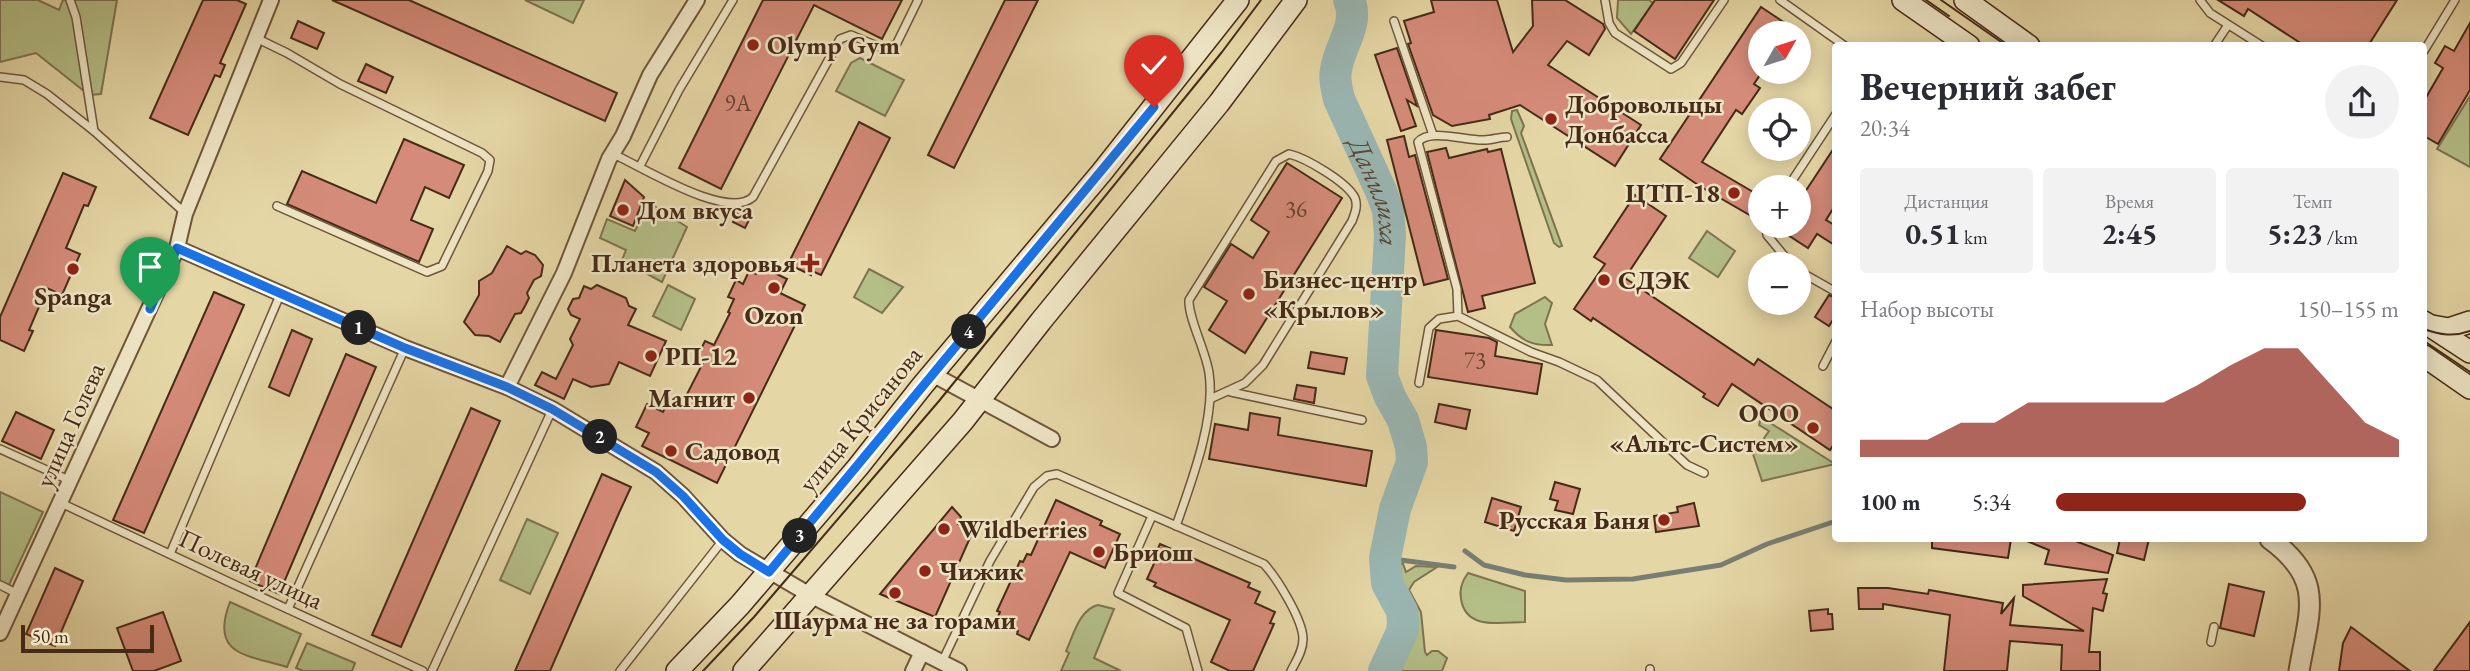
<!DOCTYPE html>
<html lang="ru">
<head>
<meta charset="utf-8">
<style>
  body { margin:0; font-family:"EB Garamond",serif; background:#f2f2f3; color:#2b2b33; height:100vh; display:flex; flex-direction:column; font-size:26px; white-space:nowrap }
  * { box-sizing:border-box; margin:0 }
  p { font-size:23px; color:#7c7c81 }
  .icon { flex:none; width:38px; height:38px; fill:none; stroke:currentColor; stroke-width:2; stroke-linecap:round; stroke-linejoin:round }
  .map { position:relative; flex:1; overflow:hidden }
  .drawer { position:absolute; left:1832px; top:42px; width:595px; height:500px; display:flex; flex-direction:column; background:#fff; border-radius:7px; box-shadow:0 4px 18px #0003 }
  .drawer>* { flex:none }
  .needle { width:46px; rotate:51deg }
  .buttons { position:absolute; left:1748px; top:21px; display:grid; gap:14px }
  .buttons a { display:grid; place-items:center; width:63px; height:63px; border-radius:50%; background:#fff; box-shadow:0 4px 18px #0003; font-size:35px }
  .scale { position:absolute; left:21px; bottom:18px; width:133px; box-sizing:border-box; padding-left:7px; border:4px solid #462b17; border-top:0; font-size:19px; line-height:24px; white-space:nowrap; color:#462b17; -webkit-text-stroke:5px #eee4c4; paint-order:stroke }
  .pin { position:absolute; display:grid; place-items:center; width:60px; height:60px; color:#fff; margin:-72px -30px; border-radius:50% 50% 50% 0; rotate:-45deg; box-shadow:0 0 7px #0007 }
  .pin .icon { rotate:45deg }
  .km { position:absolute; width:35px; height:35px; margin:-18px; border-radius:50%; background:#222; color:#fff; font-size:19px; line-height:35px; text-align:center }
  .round { display:grid; place-items:center; flex:none; width:74px; height:74px; border-radius:37px; background:#f2f2f3 }
  .summary { display:flex; align-items:center; justify-content:space-between; height:119px; padding:0 28px }
  h1 { font-size:38px; font-weight:700; line-height:52px }
  .figures { display:grid; grid-template-columns:repeat(3,1fr); gap:10px; height:119px; padding:7px 28px }
  .figures div { display:grid; align-content:center; border-radius:7px; background:#f2f2f3; text-align:center }
  .figures b { font-size:30px; font-weight:700 }
  .figures small { font-size:19px; font-weight:400 }
  .figures p { font-size:19px }
  .chart { height:196px; padding:14px 28px }
  .chart p { display:flex; justify-content:space-between }
  .chart svg { width:100%; height:126px; margin-top:7px; fill:#8f2418; opacity:.7 }
  ul { padding:0 28px; list-style:none; font-size:23px }
  li { display:grid; grid-template-columns:112px 84px 1fr; align-items:center; height:52px }
  li i { height:18px; border-radius:9px; background:#8f2418 }
  .map>svg:first-child { display:block }
  .green { fill:#b4be87; stroke:#7d744f; stroke-width:2 }
  .lines { fill:none; stroke-linecap:round; stroke-linejoin:round }
  .stream { stroke:#787e74; stroke-width:5 }
  .river { stroke:#9ab6b2; stroke-width:32 }
  .building { fill:#d58b79; stroke:#462b17; stroke-width:2 }
  .service-casing { stroke:#6e563a; stroke-width:10 }
  .minor-casing { stroke:#6e563a; stroke-width:18 }
  .tertiary-casing { stroke:#6e563a; stroke-width:23 }
  .secondary-casing { stroke:#462b17; stroke-width:24 }
  .service { stroke:#eee4c4; stroke-width:7 }
  .minor { stroke:#eee4c4; stroke-width:14 }
  .tertiary { stroke:#eee4c4; stroke-width:19 }
  .secondary { stroke:#eee4c4; stroke-width:21 }
  .tram { stroke:#462b17; stroke-width:2 }
  .route-casing { stroke:#fff; stroke-width:14 }
  .route { stroke:#1a73e8; stroke-width:9 }
  .poi-dot { fill:#8f2418; stroke:#eee4c4; stroke-width:2.5 }
  .labels { text-anchor:middle; dominant-baseline:central; stroke-width:5; stroke-linejoin:round; paint-order:stroke }
  .number-label { font-size:23px; fill:#6a4330 }
  .poi-label { font-size:26px; font-weight:bold; fill:#462b17; stroke:#eee4c4; text-anchor:start }
  .street-label { font-size:26px; fill:#462b17; stroke:#eee4c4 }
  .water-label { font-size:28px; font-style:italic; fill:#574736; stroke:#eee4c4 }
</style>
</head>
<body>
<div class="map">
<svg width="2470" height="671" viewBox="0 0 2470 671">
  <rect width="100%" height="100%" fill="#e5d6a5"/>
  <filter id="stains"><feTurbulence type="fractalNoise" baseFrequency=".00286" numOctaves="4"/><feColorMatrix values="0 0 0 0 .2 0 0 0 0 .09 0 0 0 0 .02 0 0 0 .5 -.17"/></filter>
  <radialGradient id="worn" r=".72"><stop offset=".6" stop-color="#630" stop-opacity="0"/><stop offset="1" stop-color="#630" stop-opacity=".3"/></radialGradient>
  <g class="green">
    <path d="M 0,0 L 38,0 L 59,10 L 63,0 L 117,0 L 101,94 L 89,95 L 36,53 L 0,62 Z"/>
    <path d="M 525,0 L 584,0 L 573,23 Z"/>
    <path d="M 1618,0 L 1649,0 L 1653,3 L 1631,34 L 1617,18 Z"/>
    <path d="M 860,58 L 904,80 L 885,116 L 836,91 L 851,63 Z"/>
    <path d="M 2470,96 L 2470,167 L 2437,149 Z"/>
    <path d="M 1517,110 L 1524,126 L 1521,133 L 1562,246 L 1559,247 L 1554,243 L 1511,119 L 1512,111 Z"/>
    <path d="M 648,202 L 687,227 L 662,282 L 622,260 L 626,250 L 600,238 L 607,219 L 635,231 Z"/>
    <path d="M 1707,231 L 1735,251 L 1718,277 L 1689,258 Z"/>
    <path d="M 869,269 L 903,287 L 882,313 L 854,297 Z"/>
    <path d="M 668,285 L 695,299 L 681,330 L 653,316 Z"/>
    <path d="M 1545,297 L 1552,303 L 1545,324 L 1552,345 C 1533,346 1522,341 1510,327 L 1515,314 Z"/>
    <path d="M 1761,417 L 1835,464 L 1762,481 L 1753,454 L 1769,431 L 1759,425 Z"/>
    <path d="M 0,492 L 43,512 L 7,589 L 0,585 Z"/>
    <path d="M 527,519 L 558,533 L 530,594 L 500,580 Z"/>
    <path d="M 1397,563 L 1403,564 L 1406,572 L 1416,566 L 1437,567 L 1414,582 L 1409,590 L 1421,612 L 1425,652 L 1427,655 L 1432,651 L 1438,651 L 1447,658 L 1442,671 L 1387,671 C 1394,657 1406,639 1406,623 C 1406,602 1382,586 1389,564 Z"/>
    <path d="M 1468,573 L 1525,591 L 1525,622 C 1501,622 1466,631 1461,599 C 1459,589 1462,581 1468,573 Z"/>
    <path d="M 230,602 L 301,634 L 287,667 C 248,655 209,656 230,602 Z"/>
    <path d="M 1098,605 L 1114,609 L 1094,658 L 1121,671 L 1061,671 L 1069,653 L 1066,651 C 1074,634 1079,610 1098,605 Z"/>
    <path d="M 307,643 L 355,663 L 352,671 L 303,671 L 296,668 Z"/>
  </g>
  <g class="lines">
    <g class="stream">
      <path d="M 1465,551 L 1484,565 L 1525,575 L 1566,580 L 1633,579 L 1721,565 L 1767,544 L 1836,521"/>
      <path d="M 1385,558 L 1454,567"/>
    </g>
    <path class="river" id="s1" d="M 1349,0 C 1360,24 1339,46 1336,70 C 1334,80 1337,89 1339,99 L 1381,191 L 1388,210 L 1390,235 L 1382,376 L 1390,397 L 1403,420 L 1411,447 L 1412,462 L 1395,509 L 1385,558 L 1387,583 L 1402,611 L 1403,622 L 1402,632 L 1384,671"/>
  </g>
  <g class="building">
    <path d="M 203,0 L 237,0 L 246,4 L 220,63 L 225,65 L 220,77 L 215,75 L 188,135 L 150,118 Z"/>
    <path d="M 332,0 L 409,0 L 617,93 L 605,121 Z"/>
    <path d="M 763,0 L 902,0 L 882,39 L 814,5 L 721,189 L 679,168 Z"/>
    <path d="M 1005,0 L 1038,0 L 954,168 L 928,155 Z"/>
    <path d="M 1431,0 L 1497,0 L 1513,52 L 1533,26 L 1532,0 L 1565,0 L 1603,24 L 1605,29 L 1589,55 L 1567,41 L 1548,65 L 1641,125 L 1615,166 L 1520,105 L 1489,115 L 1490,119 L 1452,126 L 1433,115 L 1408,44 L 1411,43 L 1404,21 L 1434,12 Z"/>
    <path d="M 1655,0 L 1714,0 L 1675,59 L 1634,31 Z"/>
    <path d="M 2218,0 L 2397,0 L 2368,46 L 2305,46 L 2248,9 L 2244,16 Z"/>
    <path d="M 1761,7 L 1800,33 L 1760,33 L 1760,75 L 1754,84 L 1760,88 L 1742,114 L 1736,110 L 1702,162 L 1760,196 L 1760,221 L 1701,187 L 1660,159 Z"/>
    <path d="M 298,21 L 324,33 L 317,49 L 291,38 Z"/>
    <path d="M 2470,23 L 2470,90 L 2438,144 L 2424,136 L 2424,101 L 2443,68 L 2435,63 L 2445,46 L 2454,51 Z"/>
    <path d="M 1397,48 L 1417,106 L 1407,100 L 1416,126 L 1401,131 L 1375,55 Z"/>
    <path d="M 366,64 L 393,77 L 386,93 L 358,81 Z"/>
    <path d="M 859,122 L 890,138 L 821,275 L 812,271 L 811,275 L 788,264 Z"/>
    <path d="M 1404,136 L 1409,157 L 1415,155 L 1448,279 L 1424,285 L 1387,140 Z"/>
    <path d="M 404,139 L 464,165 L 449,198 L 425,187 L 411,220 L 433,229 L 419,262 L 287,204 L 302,171 L 376,203 Z"/>
    <path d="M 1836,145 L 1836,204 L 1826,220 L 1836,226 L 1836,246 L 1817,234 L 1808,248 L 1774,226 L 1799,226 L 1799,201 Z"/>
    <path d="M 1446,148 L 1449,158 L 1487,149 L 1488,152 L 1501,149 L 1535,283 L 1482,296 L 1485,308 L 1468,312 L 1427,152 Z"/>
    <path d="M 1287,163 L 1342,198 L 1245,353 L 1209,330 L 1227,301 L 1204,287 L 1231,244 L 1253,258 L 1269,232 L 1251,220 Z"/>
    <path d="M 63,173 L 96,187 L 88,206 L 84,205 L 66,248 L 80,254 L 62,295 L 47,288 L 29,330 L 33,331 L 24,351 L 0,340 L 0,317 Z"/>
    <path d="M 625,180 L 644,197 L 633,226 L 610,216 Z"/>
    <path d="M 1635,195 L 1666,216 L 1625,278 L 1754,365 L 1758,359 L 1836,411 L 1836,441 L 1830,450 L 1732,384 L 1718,406 L 1703,397 L 1705,394 L 1593,318 L 1591,321 L 1574,309 L 1605,264 L 1594,257 Z"/>
    <path d="M 739,210 L 751,216 L 745,228 L 733,222 Z"/>
    <path d="M 507,246 L 521,254 L 526,251 L 535,255 L 543,265 L 541,276 L 534,280 L 527,293 L 529,298 L 525,306 L 521,313 L 515,314 L 500,342 L 489,336 L 475,335 L 464,322 L 479,295 L 479,281 L 492,273 Z"/>
    <path d="M 760,266 L 787,279 L 780,293 L 805,305 L 717,483 L 642,446 L 649,433 L 636,427 L 647,404 L 663,412 L 670,398 L 682,404 L 704,361 L 697,357 L 705,341 L 714,345 L 730,313 L 728,312 L 734,299 L 728,297 L 736,280 L 743,284 L 749,271 L 756,274 Z"/>
    <path d="M 597,285 L 626,298 L 629,306 L 636,309 L 628,325 L 666,341 L 650,376 L 619,362 L 609,384 L 591,387 L 573,379 L 564,399 L 535,385 L 542,372 L 556,379 L 573,345 L 570,339 L 580,319 L 571,315 L 568,309 L 573,299 L 579,298 L 584,286 L 591,289 Z"/>
    <path d="M 214,292 L 244,305 L 144,533 L 113,520 Z"/>
    <path d="M 1829,295 L 1836,298 L 1836,315 L 1829,326 L 1815,317 Z"/>
    <path d="M 292,330 L 312,339 L 289,396 L 269,387 Z"/>
    <path d="M 1436,330 L 1489,338 L 1497,342 L 1495,356 L 1542,364 L 1537,394 L 1428,377 Z"/>
    <path d="M 1311,352 L 1347,358 L 1344,374 L 1308,368 Z"/>
    <path d="M 346,354 L 376,367 L 279,594 L 250,581 Z"/>
    <path d="M 1297,385 L 1316,388 L 1314,403 L 1294,399 Z"/>
    <path d="M 1439,404 L 1470,410 L 1466,429 L 1435,422 Z"/>
    <path d="M 471,408 L 500,421 L 401,647 L 372,635 Z"/>
    <path d="M 16,412 L 54,430 L 41,459 L 2,441 Z"/>
    <path d="M 1250,413 L 1280,418 L 1278,435 L 1372,451 L 1366,486 L 1209,459 L 1215,424 L 1248,430 Z"/>
    <path d="M 602,474 L 631,487 L 619,513 L 550,671 L 515,671 Z"/>
    <path d="M 1555,482 L 1580,489 L 1573,514 L 1555,510 L 1558,501 L 1550,499 Z"/>
    <path d="M 1492,498 L 1521,507 L 1514,531 L 1485,522 Z"/>
    <path d="M 1056,500 L 1102,521 L 1100,525 L 1120,534 L 1105,568 L 1070,552 L 1029,640 L 1017,634 L 1018,631 L 996,621 L 1000,612 L 997,611 L 1020,561 L 1023,562 L 1027,554 L 1031,555 Z"/>
    <path d="M 1694,503 L 1699,526 L 1656,532 L 1654,516 L 1678,512 L 1677,507 Z"/>
    <path d="M 952,507 L 961,517 L 958,524 L 973,531 L 935,617 L 880,594 Z"/>
    <path d="M 1932,539 L 2011,539 L 2008,558 L 1932,548 Z"/>
    <path d="M 2022,539 L 2070,539 L 2113,555 L 2108,573 L 2045,564 L 2049,550 Z"/>
    <path d="M 2120,539 L 2149,539 L 2144,560 L 2117,553 Z"/>
    <path d="M 1160,544 L 1250,583 L 1248,587 L 1260,592 L 1255,603 L 1275,612 L 1270,623 L 1274,624 L 1253,671 L 1230,671 L 1211,662 L 1230,620 L 1154,586 L 1156,583 L 1147,579 L 1157,557 L 1154,556 Z"/>
    <path d="M 55,568 L 83,581 L 55,646 L 26,634 Z"/>
    <path d="M 2107,579 L 2103,593 L 2107,594 L 2103,611 L 2093,608 L 2089,652 L 2100,652 L 2100,671 L 2061,671 L 2062,645 L 2010,641 L 2007,671 L 1944,671 L 1950,615 L 1883,604 L 1883,609 L 1859,609 L 1858,588 L 1888,588 L 1928,594 L 1929,590 L 2003,603 L 2001,614 L 2014,598 L 2010,625 L 2084,631 L 2023,596 L 2023,585 Z"/>
    <path d="M 2229,584 L 2264,592 L 2254,636 L 2220,628 Z"/>
    <path d="M 1828,609 L 1828,614 L 1832,614 L 1833,629 L 1811,631 L 1809,611 Z"/>
    <path d="M 163,612 L 181,661 L 154,671 L 133,671 L 117,628 Z"/>
    <path d="M 2470,622 L 2470,671 L 2434,671 Z"/>
    <path d="M 2351,627 L 2410,671 L 2339,671 L 2343,643 Z"/>
  </g>
  <g class="lines">
    <defs>
      <g id="service">
        <path d="M 70,0 L 76,17 L 94,131"/>
        <path d="M 1605,0 L 1609,23 L 1615,33 L 1671,69 L 1681,63 L 1724,0"/>
        <path d="M 1780,0 L 1845,46"/>
        <path d="M 2200,0 L 2210,13 L 2262,46"/>
        <path d="M 1394,21 L 1433,135"/>
        <path d="M 256,38 L 287,53 L 340,84 L 482,153 L 490,160 L 488,171 L 442,266 L 427,272 L 277,206"/>
        <path d="M 2214,46 L 2228,25"/>
        <path d="M 2424,51 L 2455,0"/>
        <path d="M 0,77 L 24,80 L 47,94 L 94,131 L 185,213"/>
        <path d="M 1507,137 C 1499,137 1492,140 1484,140 C 1467,141 1429,128 1418,142 L 1457,289 L 1458,316 L 1531,352 L 1559,362 L 1597,380 L 1687,465 L 1704,473"/>
        <path d="M 613,154 C 641,166 727,221 753,197 L 840,39 L 851,35 L 882,48 L 896,45 L 918,0"/>
        <path d="M 640,166 L 679,90 L 733,0"/>
        <path d="M 1788,187 L 1836,114"/>
        <path d="M 1766,226 L 1767,235 L 1791,264"/>
        <path d="M 1799,271 L 1836,292"/>
        <path d="M 1823,366 L 1836,341"/>
        <path d="M 1419,383 L 1429,328 L 1439,319 L 1458,316"/>
        <path d="M 1231,392 L 1362,420"/>
        <path d="M 0,449 L 71,481"/>
        <path d="M 61,503 L 231,583 L 423,671"/>
        <path d="M 1152,516 L 1118,593 L 1186,628 L 1198,671"/>
        <path d="M 1176,526 C 1191,483 1216,418 1209,373 C 1206,351 1188,318 1189,300 L 1276,161 L 1289,154 C 1306,158 1347,182 1355,198 C 1358,206 1355,213 1352,221 L 1263,365 L 1245,383 L 1210,399"/>
        <path d="M 170,554 L 280,295"/>
        <path d="M 0,585 L 18,594"/>
        <path d="M 288,609 L 405,348"/>
        <path d="M 2211,642 L 2214,627"/>
        <path d="M 942,662 L 990,561 L 1034,487 L 1047,476 L 1057,474 L 1264,564 C 1277,578 1303,620 1303,639 C 1303,651 1296,661 1291,671"/>
        <path d="M 1650,669 L 1650,671"/>
        <path d="M 432,671 L 552,410"/>
        <path d="M 620,671 L 723,540"/>
      </g>
      <g id="minor">
        <path d="M 177,248 L 405,348 L 507,387 L 552,409 L 656,472 L 683,496 L 723,540 L 740,554 L 810,595 L 959,671"/>
        <path d="M 932,374 L 1052,439"/>
        <path d="M 507,387 L 564,273 L 609,159 L 623,136 L 650,75 L 697,0"/>
        <path d="M 0,633 L 177,248 L 185,214 L 271,0"/>
        <path d="M 913,671 L 922,652"/>
      </g>
      <path id="tertiary" d="M 2270,539 C 2326,580 2309,611 2299,671"/>
      <g id="secondary">
        <path d="M 1903,0 L 1969,46"/>
        <path d="M 1965,0 L 2029,46"/>
        <path d="M 2424,322 L 2470,352"/>
        <path d="M 2432,326 L 2449,329 L 2470,322"/>
        <path d="M 2424,356 L 2470,388"/>
        <path d="M 677,671 L 740,605 L 858,467 L 922,386 L 1102,172 L 1238,0"/>
        <path d="M 744,671 L 963,421 L 1041,321 L 1219,103 L 1296,0"/>
      </g>
    </defs>
    <use href="#service" class="service-casing"/>
    <use href="#minor" class="minor-casing"/>
    <use href="#tertiary" class="tertiary-casing"/>
    <use href="#secondary" class="secondary-casing"/>
    <use href="#service" class="service"/>
    <use href="#minor" class="minor"/>
    <use href="#tertiary" class="tertiary"/>
    <use href="#secondary" class="secondary"/>
    <g class="tram">
      <path d="M 1926,0 L 1949,16"/>
      <path d="M 1941,0 L 2007,46"/>
      <path d="M 2424,329 C 2440,335 2454,337 2470,331"/>
      <path d="M 2424,341 L 2470,372"/>
      <path d="M 703,671 L 754,617 L 939,401 L 1222,52 L 1261,0"/>
    </g>
  </g>
  <g class="lines">
    <defs>
      <path id="route" d="M 150,309 L 177,248 L 405,348 L 507,387 L 552,409 L 656,472 L 683,496 L 723,540 L 740,554 L 769,572 L 1154,107"/>
    </defs>
    <use href="#route" class="route-casing"/>
    <use href="#route" class="route"/>
  </g>
  <g class="poi-dot">
    <circle cx="753" cy="45" r="7"/>
    <circle cx="1551" cy="119" r="7"/>
    <circle cx="1734" cy="193" r="7"/>
    <circle cx="623" cy="210" r="7"/>
    <path d="M806.5 252.5h7v7h7v7h-7v7h-7v-7h-7v-7h7z"/>
    <circle cx="73" cy="269" r="7"/>
    <circle cx="1604" cy="280" r="7"/>
    <circle cx="774" cy="288" r="7"/>
    <circle cx="1249" cy="294" r="7"/>
    <circle cx="651" cy="356" r="7"/>
    <circle cx="749" cy="398" r="7"/>
    <circle cx="1813" cy="428" r="7"/>
    <circle cx="671" cy="451" r="7"/>
    <circle cx="1664" cy="520" r="7"/>
    <circle cx="944" cy="529" r="7"/>
    <circle cx="1099" cy="552" r="7"/>
    <circle cx="925" cy="571" r="7"/>
    <circle cx="895" cy="593" r="7"/>
  </g>
  <g class="labels">
    <g class="number-label">
      <text x="738" y="103">9А</text>
      <text x="1296" y="209">36</text>
      <text x="1475" y="360">73</text>
    </g>
    <g class="poi-label">
      <text x="767" y="45">Olymp Gym</text>
      <text x="1565" y="104">Добровольцы<tspan x="1565" dy="30">Донбасса</tspan></text>
      <text x="1720" y="193" text-anchor="end">ЦТП-18</text>
      <text x="637" y="210">Дом вкуса</text>
      <text x="796" y="263" text-anchor="end">Планета здоровья</text>
      <text x="1263" y="279">Бизнес-центр<tspan x="1263" dy="30">«Крылов»</tspan></text>
      <text x="1618" y="280">СДЭК</text>
      <text x="73" y="296" text-anchor="middle">Spanga</text>
      <text x="774" y="315" text-anchor="middle">Ozon</text>
      <text x="665" y="356">РП-12</text>
      <text x="735" y="398" text-anchor="end">Магнит</text>
      <text x="1799" y="413" text-anchor="end">ООО<tspan x="1799" dy="30">«Альтс-Систем»</tspan></text>
      <text x="685" y="451">Садовод</text>
      <text x="1650" y="520" text-anchor="end">Русская Баня</text>
      <text x="958" y="529">Wildberries</text>
      <text x="1113" y="552">Бриош</text>
      <text x="939" y="571">Чижик</text>
      <text x="895" y="620" text-anchor="middle">Шаурма не за горами</text>
    </g>
    <g class="street-label">
      <text transform="translate(860 419) rotate(-51)">улица Крисанова</text>
      <text transform="translate(70 425) rotate(-66)">улица Голева</text>
      <text transform="translate(251 569) rotate(25)">Полевая улица</text>
    </g>
    <g class="water-label">
      <text stroke="none"><textPath href="#s1" startOffset="203">Данилиха</textPath></text>
    </g>
  </g>
  <rect width="100%" height="100%" filter="url(#stains)"/>
  <rect width="100%" height="100%" fill="url(#worn)"/>
</svg>
<div class="buttons">
<a><svg class="needle" viewBox="-14 -14 28 28"><path d="M0-13l5 13h-10z" fill="#e53935"/><path d="M0 13l5-13h-10z" fill="#7c7c81"/></svg></a>
<a><svg class="icon" aria-label="locate" viewBox="0 0 24 24"><circle cx="12" cy="12" r="6"/><path d="M12 2v4M12 18v4M2 12h4M18 12h4"/></svg></a>
<a>+</a>
<a>−</a>
</div>
<div class="scale">50 m</div>
<div class="pin" style="left:150px;top:309px;background:#1e9e55"><svg class="icon" aria-label="arrive" viewBox="0 0 24 24"><path d="M6 21V4h12l-3 4 3 4H6"/></svg></div>
<div class="pin" style="left:1154px;top:107px;background:#d93025"><svg class="icon" aria-label="check" viewBox="0 0 24 24"><path d="M5 12l5 5 9-10"/></svg></div>
<b class="km" style="left:359px;top:328px">1</b>
<b class="km" style="left:600px;top:437px">2</b>
<b class="km" style="left:800px;top:536px">3</b>
<b class="km" style="left:969px;top:332px">4</b>
<section class="drawer">
<div class="summary"><div><h1>Вечерний забег</h1><p>20:34</p></div><a class="round"><svg class="icon" aria-label="share" viewBox="0 0 24 24"><path d="M12 15V3M7 8l5-5 5 5M5 13v7h14v-7"/></svg></a></div>
<div class="figures">
<div><p>Дистанция</p><b>0.51<small> km</small></b></div>
<div><p>Время</p><b>2:45</b></div>
<div><p>Темп</p><b>5:23<small> /km</small></b></div>
</div>
<div class="chart"><p><span>Набор высоты</span>150–155 m</p>
<svg viewBox="0 0 160 44" preserveAspectRatio="none"><path d="M0 44V38L10 38L20 38L30 32L40 32L50 25L60 25L70 25L80 25L90 25L100 19L110 12L120 6L130 6L140 19L150 32L160 38V44z"/></svg>
</div>
<ul>
<li><b>100 m</b>5:34<i style="width:73%"></i></li>
</ul>
</section>
</div>
</body>
</html>
